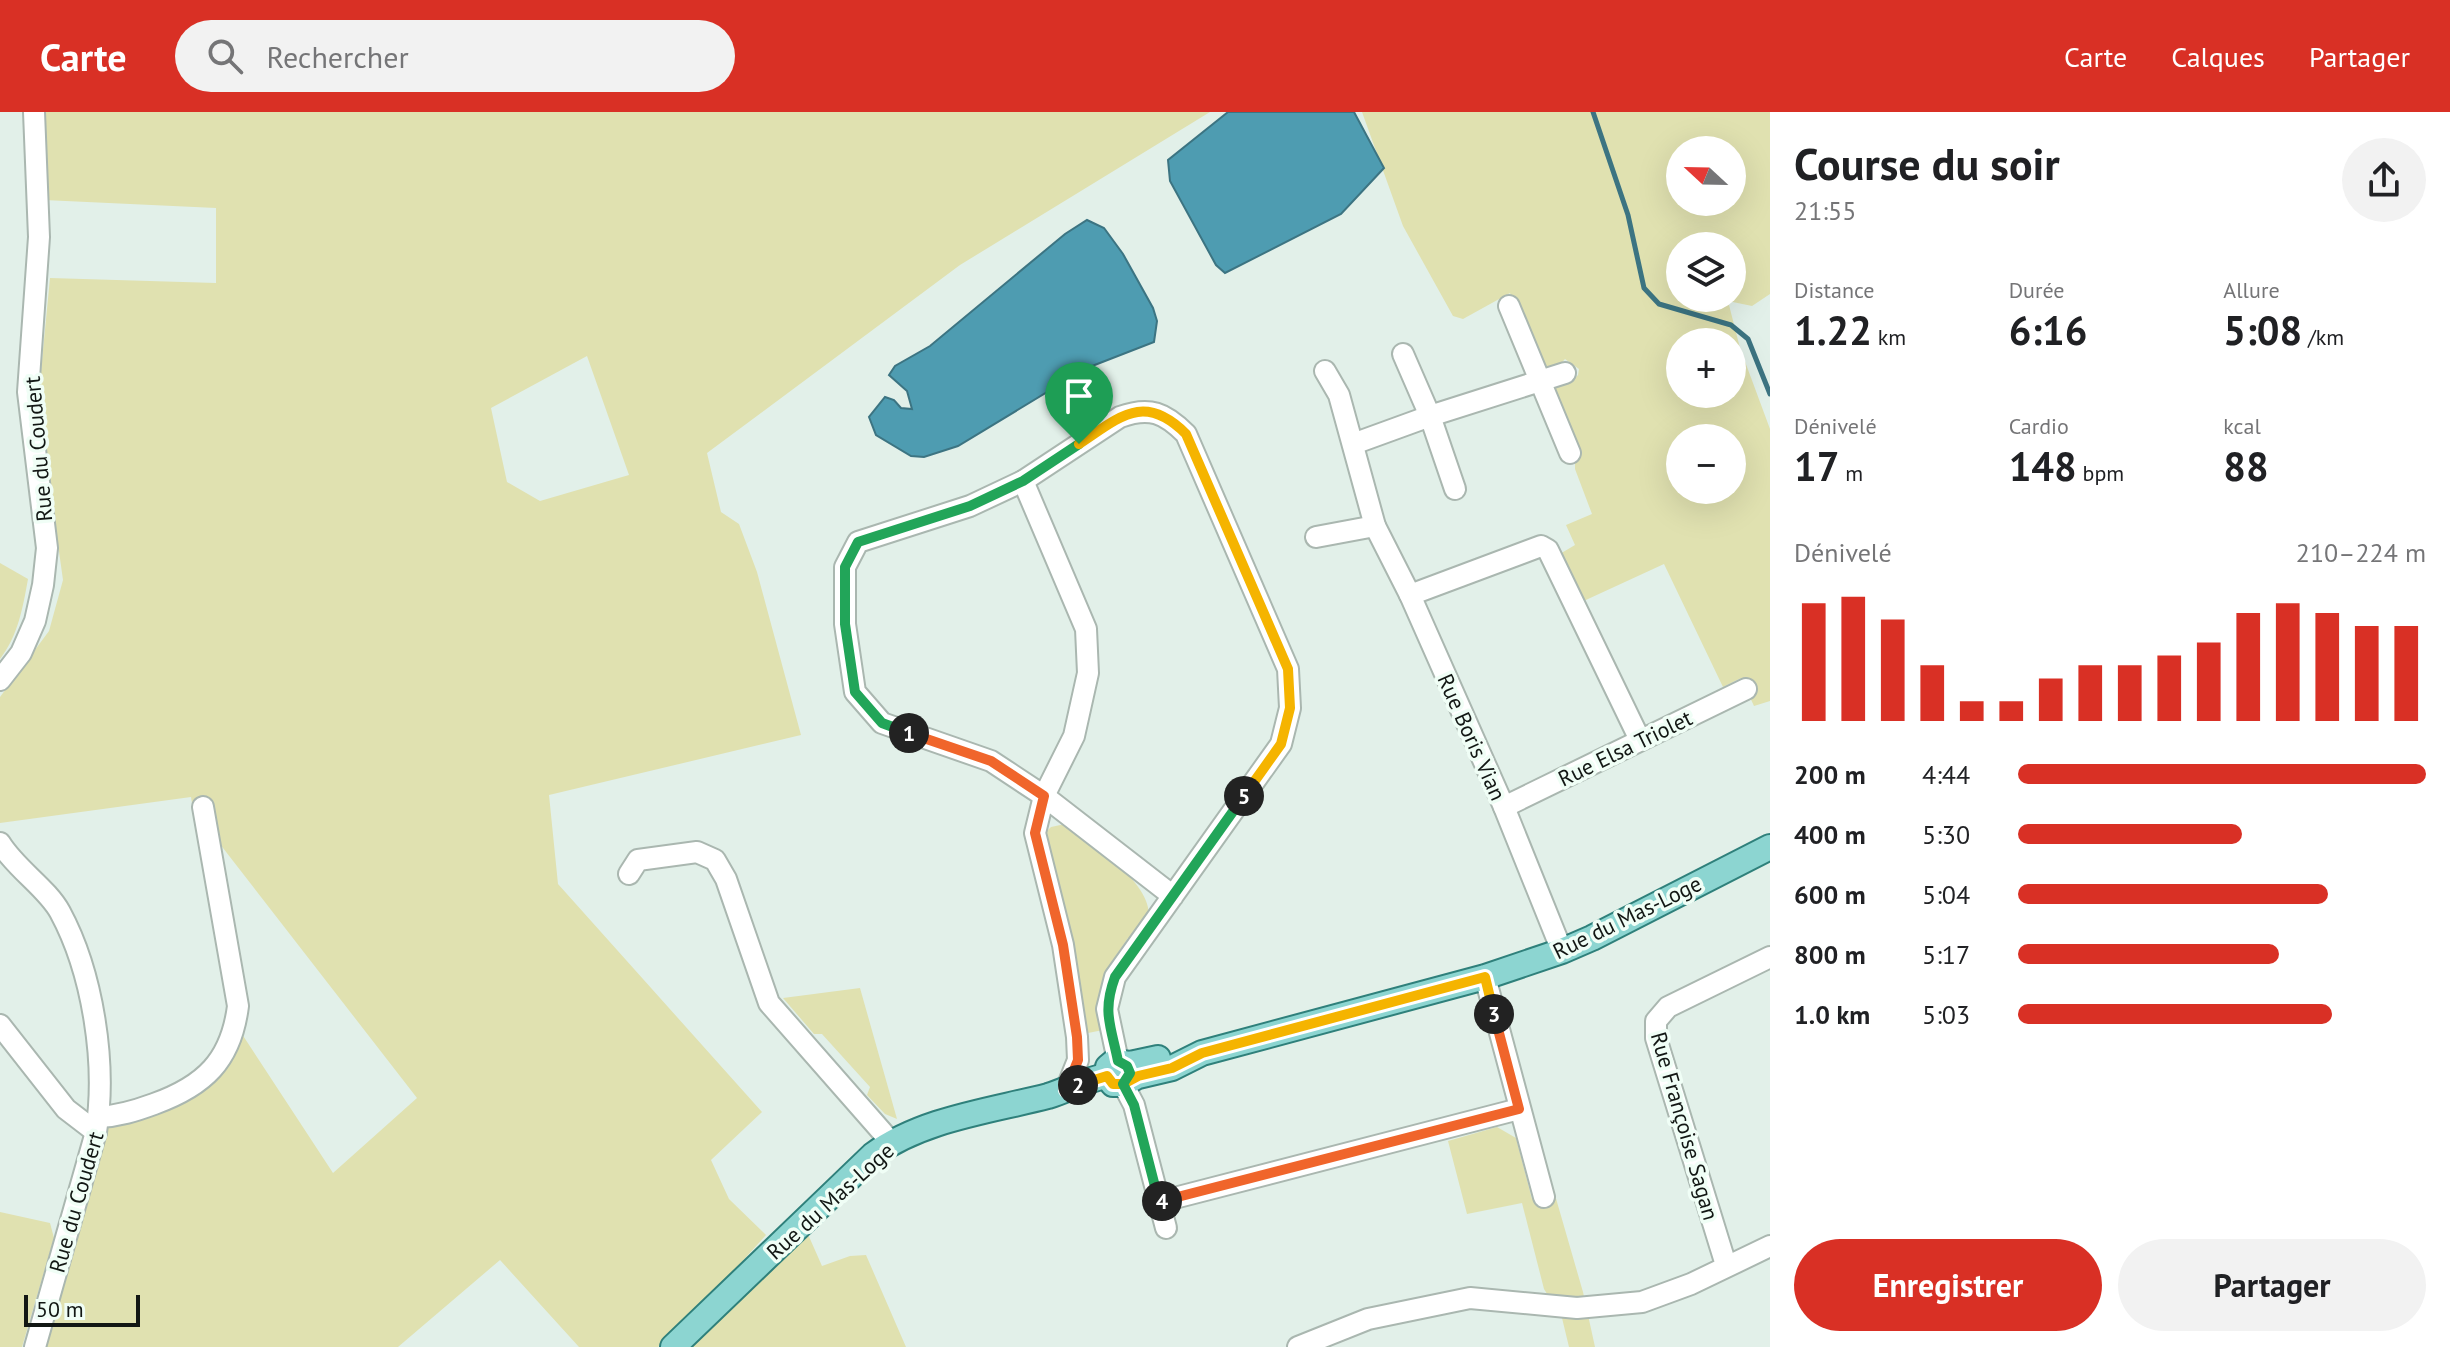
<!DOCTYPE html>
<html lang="fr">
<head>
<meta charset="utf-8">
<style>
  body { margin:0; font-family:"PT Sans",sans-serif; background:#f2f2f2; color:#202124; height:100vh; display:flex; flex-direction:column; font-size:30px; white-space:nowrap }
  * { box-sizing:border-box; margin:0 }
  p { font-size:26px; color:#757577 }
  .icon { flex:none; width:44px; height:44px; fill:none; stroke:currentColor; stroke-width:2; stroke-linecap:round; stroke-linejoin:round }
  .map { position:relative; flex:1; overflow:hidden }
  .side { display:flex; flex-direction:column; background:#fff; width:680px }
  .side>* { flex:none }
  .needle { width:52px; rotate:292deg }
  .buttons { position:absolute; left:1666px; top:24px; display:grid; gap:16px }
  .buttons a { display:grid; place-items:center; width:80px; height:80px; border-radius:50%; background:#fff; box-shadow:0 8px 32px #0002; font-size:40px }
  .scale { position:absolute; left:24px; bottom:20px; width:116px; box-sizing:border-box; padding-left:8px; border:4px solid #121714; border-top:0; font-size:22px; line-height:28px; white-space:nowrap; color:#121714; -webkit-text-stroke:6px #f0fef6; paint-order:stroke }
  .pin { position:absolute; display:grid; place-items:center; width:68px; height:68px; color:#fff; margin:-82px -34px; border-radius:50% 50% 50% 0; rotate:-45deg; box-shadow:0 0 8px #0007 }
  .pin .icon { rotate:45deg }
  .km { position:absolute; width:40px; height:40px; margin:-20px; border-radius:50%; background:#222; color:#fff; font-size:22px; line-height:40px; text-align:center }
  .round { display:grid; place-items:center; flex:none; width:84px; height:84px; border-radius:42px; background:#f2f2f2 }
  .head { display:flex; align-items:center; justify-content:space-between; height:136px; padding:0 24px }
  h1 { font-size:44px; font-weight:700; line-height:60px }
  .figures { display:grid; grid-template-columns:repeat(3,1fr); gap:12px; height:136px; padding:8px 24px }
  .figures div { display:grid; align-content:center }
  .figures b { font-size:40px; font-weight:700 }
  .figures small { font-size:22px; font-weight:400 }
  .figures p { font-size:22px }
  .chart { height:224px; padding:16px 24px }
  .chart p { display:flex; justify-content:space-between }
  .chart svg { width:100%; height:144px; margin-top:8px; stroke:#d93025; stroke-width:6 }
  .button { display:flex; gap:16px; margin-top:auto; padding:16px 24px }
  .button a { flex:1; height:92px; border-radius:48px; background:#d93025; color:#fff; font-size:32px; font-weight:700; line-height:92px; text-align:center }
  .button a+a { background:#f2f2f2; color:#202124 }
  ul { padding:0 24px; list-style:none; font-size:26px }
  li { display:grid; grid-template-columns:128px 96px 1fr; align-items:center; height:60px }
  li i { height:20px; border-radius:10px; background:#d93025 }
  header { display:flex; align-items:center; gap:48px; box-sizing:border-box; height:112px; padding:0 40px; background:#d93025; color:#fff }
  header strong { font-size:38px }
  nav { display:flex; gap:44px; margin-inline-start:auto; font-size:28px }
  .search { width:560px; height:72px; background:#f2f2f2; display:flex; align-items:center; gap:20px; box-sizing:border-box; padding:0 28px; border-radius:44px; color:#757577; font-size:30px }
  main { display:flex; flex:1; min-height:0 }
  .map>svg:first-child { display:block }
  .green { fill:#e0e1b0; fill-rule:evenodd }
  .water { fill:#4e9cb1; stroke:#3c7482; stroke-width:2 }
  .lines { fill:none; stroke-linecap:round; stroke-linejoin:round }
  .stream { stroke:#3c7482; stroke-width:5 }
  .minor-casing { stroke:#aab7b0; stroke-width:24 }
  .major-casing { stroke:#2f807b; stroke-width:28 }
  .minor { stroke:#fff; stroke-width:20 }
  .major { stroke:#8cd5d1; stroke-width:24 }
  .split-1-casing { stroke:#fff; stroke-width:16 }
  .split-2-casing { stroke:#fff; stroke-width:16 }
  .split-3-casing { stroke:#fff; stroke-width:16 }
  .split-4-casing { stroke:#fff; stroke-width:16 }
  .split-5-casing { stroke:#fff; stroke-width:16 }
  .split-6-casing { stroke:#fff; stroke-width:16 }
  .split-1 { stroke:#22a559; stroke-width:10 }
  .split-2 { stroke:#f0652b; stroke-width:10 }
  .split-3 { stroke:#f5b400; stroke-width:10 }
  .split-4 { stroke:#f0652b; stroke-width:10 }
  .split-5 { stroke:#22a559; stroke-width:10 }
  .split-6 { stroke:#f5b400; stroke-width:10 }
  .labels { text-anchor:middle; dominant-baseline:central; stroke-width:7; stroke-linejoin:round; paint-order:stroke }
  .street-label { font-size:22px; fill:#121714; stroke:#f0fef6 }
</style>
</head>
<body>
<header>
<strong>Carte</strong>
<div class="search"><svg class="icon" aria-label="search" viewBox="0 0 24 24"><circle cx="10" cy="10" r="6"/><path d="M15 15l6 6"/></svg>Rechercher</div>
<nav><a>Carte</a><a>Calques</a><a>Partager</a></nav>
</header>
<main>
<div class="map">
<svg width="1770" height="1235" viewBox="0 0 1770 1235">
  <rect width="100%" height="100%" fill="#e2f0e9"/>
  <g class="green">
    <path d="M 41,0 L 1210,0 L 960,153 L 707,341 L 721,400 L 739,412 L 757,460 L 801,623 L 549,683 L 558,772 L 762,1000 L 711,1048 L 729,1087 L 766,1123 L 719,1175 L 658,1235 L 579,1235 L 500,1148 L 398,1235 L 35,1235 L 99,1005 L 182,982 L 238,916 L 333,1061 L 417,986 L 216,727 L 208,721 L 197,722 L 191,685 L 0,711 L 0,585 L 49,519 L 63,468 L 38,290 L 50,166 L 216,171 L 216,96 L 44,88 ZM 587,244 L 629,363 L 540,389 L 507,370 L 491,296 Z"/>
    <path d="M 1362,0 L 1770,0 L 1770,182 L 1752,194 L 1728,189 L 1740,236 L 1770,317 L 1770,589 L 1754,594 L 1741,566 L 1723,575 L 1664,452 L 1575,493 L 1553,446 L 1575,433 L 1566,413 L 1592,402 L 1575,357 L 1575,344 L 1549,274 L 1559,269 L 1571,270 L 1578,263 L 1579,257 L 1565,247 L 1556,257 L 1543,258 L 1510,181 L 1463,207 L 1453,204 L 1403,114 ZM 1680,38 L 1732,38 L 1732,90 L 1680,90 ZM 1680,134 L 1732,134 L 1732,186 L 1680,186 ZM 1680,230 L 1732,230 L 1732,282 L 1680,282 ZM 1680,326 L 1732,326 L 1732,378 L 1680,378 Z"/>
    <path d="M 0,451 L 28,467 C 23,495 18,524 0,547 Z"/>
    <path d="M 1065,712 C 1089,730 1157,773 1148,808 C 1146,814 1137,823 1133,828 L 1128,826 L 1111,851 L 1114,855 L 1100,883 L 1103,918 L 1083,922 L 1074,867 L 1079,866 L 1060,776 L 1055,776 L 1043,723 L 1051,715 Z"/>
    <path d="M 860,876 L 897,1007 L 885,1002 L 867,983 L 870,975 L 822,922 L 814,922 L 783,886 Z"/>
    <path d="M 1497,1015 L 1516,1026 L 1532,1087 L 1555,1083 L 1583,1180 L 1595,1235 L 1569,1235 L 1562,1206 L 1544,1177 L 1522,1091 L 1467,1102 L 1448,1029 Z"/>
    <path d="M 0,1100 L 50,1111 L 54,1126 L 22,1235 L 0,1235 Z"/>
    <path d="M 807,1120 L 822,1154 L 850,1144 L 866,1143 L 906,1235 L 686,1235 Z"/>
  </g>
  <g class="water">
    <path d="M 1228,0 L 1354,0 L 1384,56 L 1341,102 L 1225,161 L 1216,153 L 1170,69 L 1168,48 Z"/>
    <path d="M 1087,108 L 1104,116 L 1123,142 L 1153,196 L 1157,209 L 1154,230 L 1087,256 L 958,334 L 924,345 L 911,344 L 876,323 L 869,305 L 885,285 L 894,288 L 901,296 L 912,297 L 907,279 L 889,263 L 895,254 L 930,234 L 1065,122 Z"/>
  </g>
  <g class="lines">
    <path class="stream" d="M 1593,0 L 1628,103 L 1644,176 L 1659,192 L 1731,213 L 1748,227 L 1770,282"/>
    <defs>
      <g id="minor">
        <path d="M 1509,194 L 1570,341"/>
        <path d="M 1403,242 L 1430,304 L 1455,377"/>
        <path d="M 1325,259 L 1339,283 L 1375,414"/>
        <path d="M 1353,332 L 1430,304 L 1565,261"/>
        <path d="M 1023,369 L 1086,517 L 1088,561 L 1074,624 L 1044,684 L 1035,721 L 1063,833 L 1077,925 L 1078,948 L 1066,978"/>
        <path d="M 1316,425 L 1375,414 L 1410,483 L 1504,695 L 1562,839"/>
        <path d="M 1410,483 L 1541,434 L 1548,438 L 1640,628"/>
        <path d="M 0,568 L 21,541 L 35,509 L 43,473 L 47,436 L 28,280 L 39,125 L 34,0"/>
        <path d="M 1504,695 L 1746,577"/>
        <path d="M 0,731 C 16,757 47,776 60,800 C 93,861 107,952 96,1020 L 35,1235"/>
        <path d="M 629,762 L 638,748 L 697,740 L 715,748 L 726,767 L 769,891 L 891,1030"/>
        <path d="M 1485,865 L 1544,1085"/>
        <path d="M 0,913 L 66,997 L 96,1020"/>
        <path d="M 1118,949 L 1107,897 L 1115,865 L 1281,632 L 1290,596 L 1288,557 L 1186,322 C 1165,301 1150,294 1120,305 L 1023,369 L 970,394 L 858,430 L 845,455 L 845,512 L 855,580 L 882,611 L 991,649 L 1044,684 L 1173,784"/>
        <path d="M 1123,972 L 1134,993 L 1166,1116"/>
        <path d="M 99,1005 C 119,1004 135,999 154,992 C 204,974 231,949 238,894 L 203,695"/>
        <path d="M 1159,1090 L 1519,997"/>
        <path d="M 1726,1153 L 1656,926 L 1656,909 L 1668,895 L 1770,845"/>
        <path d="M 1298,1235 L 1368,1207 L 1470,1186 L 1577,1196 L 1642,1190 L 1691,1172 L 1770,1134"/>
      </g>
      <g id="major">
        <path d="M 1107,964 L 1113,972 L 1123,972 L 1138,964 L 1172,956 L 1202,941 L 1485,865 L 1562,839 L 1592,826 L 1770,735"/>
        <path d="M 1107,964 L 1108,955 L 1114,950 L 1130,952 L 1158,946"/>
        <path d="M 673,1235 L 873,1043 C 922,1007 990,999 1048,984 C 1068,978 1086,967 1107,964"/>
      </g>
    </defs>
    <use href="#minor" class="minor-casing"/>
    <use href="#major" class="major-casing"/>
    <use href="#minor" class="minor"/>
    <use href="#major" class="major"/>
  </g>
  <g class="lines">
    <defs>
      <path id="split-1" d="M 909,621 L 882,611 L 855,580 L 845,512 L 845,455 L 858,430 L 970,394 L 1023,369 L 1079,332"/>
      <path id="split-2" d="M 909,621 L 991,649 L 1044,684 L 1035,721 L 1063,833 L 1077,925 L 1078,948 L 1066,978 L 1078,973"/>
      <path id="split-3" d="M 1078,973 L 1107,964 L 1113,972 L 1123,972 L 1138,964 L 1172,956 L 1202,941 L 1485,865 L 1494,902"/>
      <path id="split-4" d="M 1162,1089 L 1519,997 L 1494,902"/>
      <path id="split-5" d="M 1162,1089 L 1159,1090 L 1134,993 L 1123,972 L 1130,961 L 1127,954 L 1118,949 C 1111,914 1102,900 1115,865 L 1244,684"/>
      <path id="split-6" d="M 1079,332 C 1120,305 1144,280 1186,322 L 1288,557 L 1290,596 L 1281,632 L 1244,684"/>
    </defs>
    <use href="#split-1" class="split-1-casing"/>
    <use href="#split-2" class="split-2-casing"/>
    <use href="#split-3" class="split-3-casing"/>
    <use href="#split-4" class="split-4-casing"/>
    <use href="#split-5" class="split-5-casing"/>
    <use href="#split-6" class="split-6-casing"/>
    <use href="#split-1" class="split-1"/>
    <use href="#split-2" class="split-2"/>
    <use href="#split-3" class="split-3"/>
    <use href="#split-4" class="split-4"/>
    <use href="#split-5" class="split-5"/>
    <use href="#split-6" class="split-6"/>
  </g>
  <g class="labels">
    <g class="street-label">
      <text transform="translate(38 337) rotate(-95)">Rue du Coudert</text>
      <text transform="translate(1472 625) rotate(66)">Rue Boris Vian</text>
      <text transform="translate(1625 636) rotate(-26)">Rue Elsa Triolet</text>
      <text transform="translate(1627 805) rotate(-26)">Rue du Mas-Loge</text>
      <text transform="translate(1685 1014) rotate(74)">Rue Françoise Sagan</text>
      <text transform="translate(830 1089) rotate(-42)">Rue du Mas-Loge</text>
      <text transform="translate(76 1090) rotate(-74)">Rue du Coudert</text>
    </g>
  </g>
</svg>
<div class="buttons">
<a><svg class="needle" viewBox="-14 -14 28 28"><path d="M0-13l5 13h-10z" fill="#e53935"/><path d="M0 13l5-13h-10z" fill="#757577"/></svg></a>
<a><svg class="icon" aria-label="layers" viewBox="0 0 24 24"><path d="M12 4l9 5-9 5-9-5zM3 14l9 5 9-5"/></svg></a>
<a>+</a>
<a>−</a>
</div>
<div class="scale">50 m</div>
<div class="pin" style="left:1079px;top:332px;background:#1e9e55"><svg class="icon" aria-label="arrive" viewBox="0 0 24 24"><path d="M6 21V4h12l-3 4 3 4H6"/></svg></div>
<b class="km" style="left:909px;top:621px">1</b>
<b class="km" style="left:1078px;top:973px">2</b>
<b class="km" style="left:1494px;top:902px">3</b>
<b class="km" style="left:1162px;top:1089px">4</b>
<b class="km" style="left:1244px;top:684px">5</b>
</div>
<section class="side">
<div class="head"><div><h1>Course du soir</h1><p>21:55</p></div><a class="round"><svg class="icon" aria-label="share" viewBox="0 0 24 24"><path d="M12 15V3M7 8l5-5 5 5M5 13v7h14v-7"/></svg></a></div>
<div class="figures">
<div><p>Distance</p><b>1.22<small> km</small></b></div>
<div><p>Durée</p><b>6:16</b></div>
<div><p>Allure</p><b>5:08<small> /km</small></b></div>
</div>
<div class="figures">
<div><p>Dénivelé</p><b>17<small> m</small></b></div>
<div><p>Cardio</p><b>148<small> bpm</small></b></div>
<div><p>kcal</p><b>88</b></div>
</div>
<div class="chart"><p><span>Dénivelé</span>210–224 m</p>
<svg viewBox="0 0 160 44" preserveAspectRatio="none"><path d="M5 44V8M15 44V6M25 44V13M35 44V27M45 44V38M55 44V38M65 44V31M75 44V27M85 44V27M95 44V24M105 44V20M115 44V11M125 44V8M135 44V11M145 44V15M155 44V15"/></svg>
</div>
<ul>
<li><b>200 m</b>4:44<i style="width:100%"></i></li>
<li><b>400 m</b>5:30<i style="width:55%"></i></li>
<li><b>600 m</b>5:04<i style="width:76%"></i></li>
<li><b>800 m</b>5:17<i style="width:64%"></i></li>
<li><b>1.0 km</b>5:03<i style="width:77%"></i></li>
</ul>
<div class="button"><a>Enregistrer</a><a>Partager</a></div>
</section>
</main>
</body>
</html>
